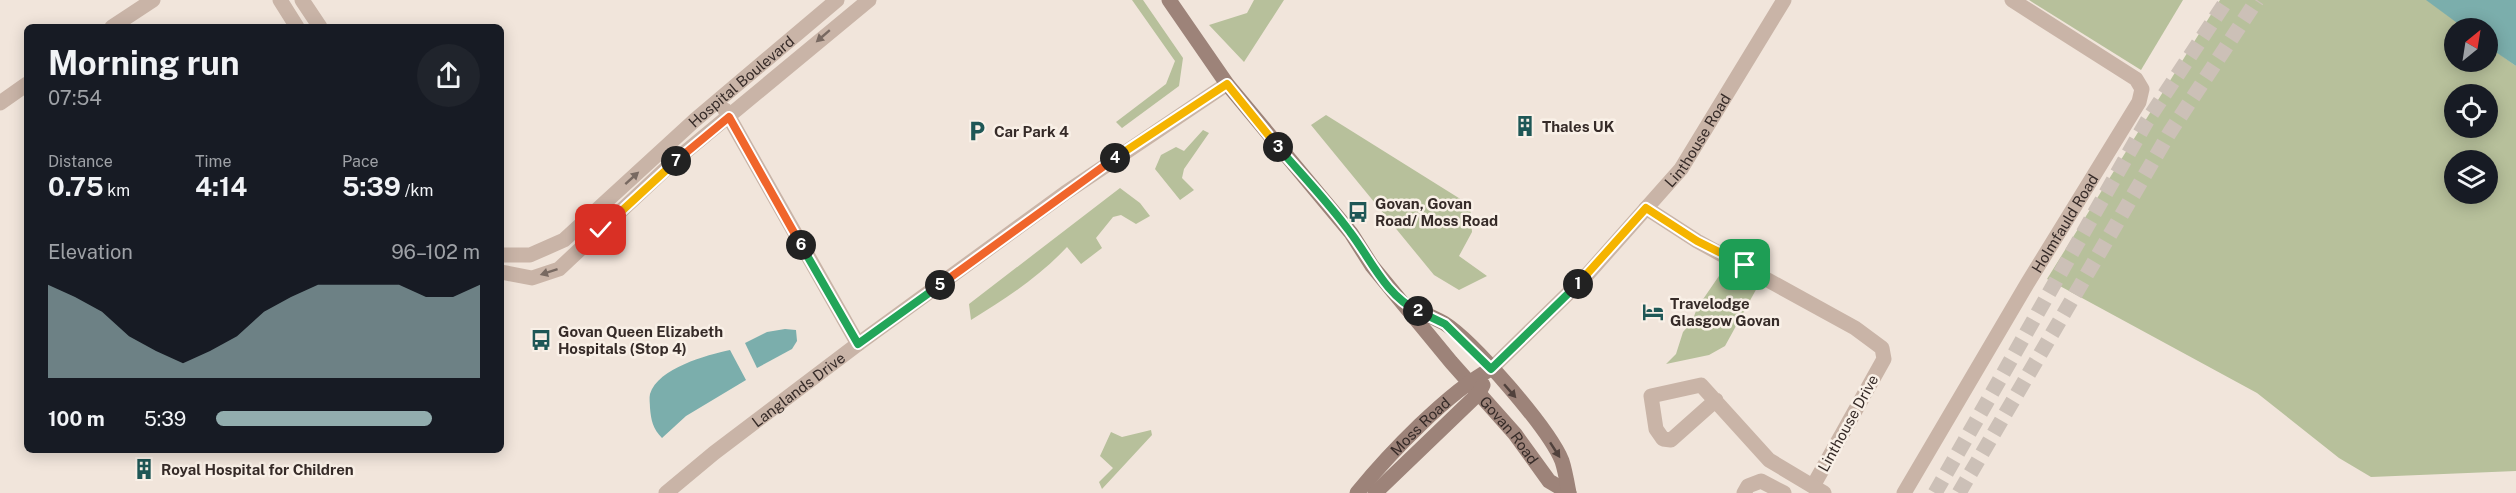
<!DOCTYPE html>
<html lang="en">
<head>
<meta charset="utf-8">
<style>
  body { margin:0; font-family:"Public Sans",sans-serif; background:#20242c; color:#f1f3f6; height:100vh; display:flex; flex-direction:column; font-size:22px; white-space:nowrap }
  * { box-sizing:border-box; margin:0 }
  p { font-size:20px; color:#9ea1a6 }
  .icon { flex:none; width:33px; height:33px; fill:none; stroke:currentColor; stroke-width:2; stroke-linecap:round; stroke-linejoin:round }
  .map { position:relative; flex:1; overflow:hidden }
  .details { position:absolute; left:24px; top:24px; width:480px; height:429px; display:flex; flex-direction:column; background:#171b24; border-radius:9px; box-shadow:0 3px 15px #0003 }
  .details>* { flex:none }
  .needle { width:39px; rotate:30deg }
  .tools { position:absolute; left:2444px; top:18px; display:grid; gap:12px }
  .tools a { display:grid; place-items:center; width:54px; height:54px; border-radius:50%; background:#171b24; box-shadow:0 3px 15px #0003; font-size:30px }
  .pin { position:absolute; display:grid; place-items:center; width:51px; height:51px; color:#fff; margin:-26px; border-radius:12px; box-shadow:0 3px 9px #0006 }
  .km { position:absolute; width:30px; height:30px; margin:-15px; border-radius:50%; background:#222; color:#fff; font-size:16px; line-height:30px; text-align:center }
  .round { display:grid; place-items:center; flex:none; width:63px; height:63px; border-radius:32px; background:#20242c }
  .head { display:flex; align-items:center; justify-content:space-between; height:102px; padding:0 24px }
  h1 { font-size:33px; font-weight:700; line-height:45px }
  .stats { display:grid; grid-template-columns:repeat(3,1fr); gap:9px; height:102px; padding:6px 24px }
  .stats div { display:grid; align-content:center }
  .stats b { font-size:26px; font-weight:700 }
  .stats small { font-size:16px; font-weight:400 }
  .stats p { font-size:16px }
  .chart { height:168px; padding:12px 24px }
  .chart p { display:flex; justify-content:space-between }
  .chart svg { width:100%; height:108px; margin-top:6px; fill:#92adae; opacity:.7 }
  ul { padding:0 24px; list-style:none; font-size:20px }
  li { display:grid; grid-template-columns:96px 72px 1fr; align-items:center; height:45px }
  li i { height:15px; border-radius:8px; background:#92adae }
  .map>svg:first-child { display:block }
  .green { fill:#b7c09b; fill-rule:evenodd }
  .water { fill:#7baeac }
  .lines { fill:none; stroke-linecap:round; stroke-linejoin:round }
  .primary-tunnel { stroke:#ccc0b7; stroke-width:15; stroke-dasharray:15 8; stroke-linecap:butt }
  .street { stroke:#c9b4a7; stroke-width:15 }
  .secondary { stroke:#9d8379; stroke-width:15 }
  .oneway { fill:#786961 }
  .oneway2 { fill:#50413c }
  .split-1-casing { stroke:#fff; stroke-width:12 }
  .split-2-casing { stroke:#fff; stroke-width:12 }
  .split-3-casing { stroke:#fff; stroke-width:12 }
  .split-4-casing { stroke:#fff; stroke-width:12 }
  .split-5-casing { stroke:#fff; stroke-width:12 }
  .split-6-casing { stroke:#fff; stroke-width:12 }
  .split-7-casing { stroke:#fff; stroke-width:12 }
  .split-8-casing { stroke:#fff; stroke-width:12 }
  .split-1 { stroke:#f5b400; stroke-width:8 }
  .split-2 { stroke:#22a559; stroke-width:8 }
  .split-3 { stroke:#22a559; stroke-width:8 }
  .split-4 { stroke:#f5b400; stroke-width:8 }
  .split-5 { stroke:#f0652b; stroke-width:8 }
  .split-6 { stroke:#22a559; stroke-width:8 }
  .split-7 { stroke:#f0652b; stroke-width:8 }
  .split-8 { stroke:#f5b400; stroke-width:8 }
  .labels { text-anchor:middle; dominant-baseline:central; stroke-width:5; stroke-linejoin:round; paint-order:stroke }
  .street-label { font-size:15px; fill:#362b28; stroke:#f9f0e7 }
  .poi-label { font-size:15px; font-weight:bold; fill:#362b28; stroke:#f9f0e7; text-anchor:start }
</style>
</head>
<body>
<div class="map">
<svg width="2516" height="493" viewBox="0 0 2516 493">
  <rect width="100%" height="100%" fill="#f1e5db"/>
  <g class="green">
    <path d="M 1132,0 L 1143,0 L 1183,58 L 1179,86 L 1122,128 L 1116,122 L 1166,84 L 1175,61 Z"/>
    <path d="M 1254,0 L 1284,0 L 1244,62 L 1209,25 L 1247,13 Z"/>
    <path d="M 2029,0 L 2183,0 L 2141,70 Z"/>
    <path d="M 2220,0 L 2427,0 L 2465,28 L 2454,28 L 2454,62 L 2487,62 L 2487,45 L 2516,66 L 2516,471 L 2371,477 L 2339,458 L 2257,393 L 2047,279 ZM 2454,94 L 2487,94 L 2487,128 L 2454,128 ZM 2454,160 L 2487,160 L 2487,194 L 2454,194 Z"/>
    <path d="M 1326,115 L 1470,205 L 1472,232 L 1459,256 L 1487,276 L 1459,290 L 1434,275 L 1311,125 Z"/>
    <path d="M 1203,130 L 1209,133 L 1184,169 L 1182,178 L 1194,190 L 1180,200 L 1155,169 L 1161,155 L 1176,147 L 1184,151 Z"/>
    <path d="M 1120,188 L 1140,203 L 1150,216 L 1136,224 L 1121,215 L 1113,217 L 1096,238 L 1102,248 L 1081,264 L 1067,247 C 1039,277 1005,299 971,320 L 969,304 Z"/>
    <path d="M 1722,268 L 1758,286 L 1725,346 L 1709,355 L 1666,364 L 1676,354 L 1683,332 L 1692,322 L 1697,308 L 1721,273 Z"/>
    <path d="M 1151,430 L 1152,435 L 1102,489 L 1099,482 L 1113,468 L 1100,456 L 1111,432 L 1122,437 Z"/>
  </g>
  <g class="water">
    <path d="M 2426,0 L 2516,0 L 2516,66 L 2487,46 L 2487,28 L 2464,28 Z"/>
    <path d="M 785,329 L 796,330 L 797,341 L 792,349 L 757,368 L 745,343 L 767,332 Z"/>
    <path d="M 730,350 L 746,380 L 686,416 L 662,438 C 653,429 651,420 650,408 C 650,404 649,398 650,394 C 658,368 707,355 730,350 Z"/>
  </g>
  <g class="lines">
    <g class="primary-tunnel">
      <path d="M 1935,493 L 2147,121 L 2227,0"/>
      <path d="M 1959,493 L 2170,132 L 2257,0"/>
    </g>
    <g class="street">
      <path d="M 280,0 L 297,27"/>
      <path d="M 302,0 L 320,27"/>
      <path d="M 112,27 L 153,0"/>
      <path d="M 0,103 L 27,84"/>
      <path d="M 725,110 L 858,344"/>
      <path d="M 1646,208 L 1697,241 L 1855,328 L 1882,348 L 1884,359 L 1813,486"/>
      <path id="s1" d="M 501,255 L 530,255 L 564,240 L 695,120 L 837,0"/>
      <path d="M 501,272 L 532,278 L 559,269 L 672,163 L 869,0"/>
      <path id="s2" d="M 1491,369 L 1586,276 L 1681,169 L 1784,0"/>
      <path d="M 1716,400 L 1671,440 L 1663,439 L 1656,429 L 1651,396 L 1701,385 L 1769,460 L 1824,493"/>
      <path id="s3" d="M 666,493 L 714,453 L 858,344 L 1065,193 L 1227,84"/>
      <path d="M 1744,493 L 1748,486 L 1761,481 L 1784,493"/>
      <path id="s4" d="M 1904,493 L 2027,284 L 2139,102 L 2142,89 L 2136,79 L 2012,0"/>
    </g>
    <g class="secondary">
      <path id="s5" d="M 1169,0 L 1227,84 L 1351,233 L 1372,266 L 1451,362 L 1515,434 L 1549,481 L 1569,493"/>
      <path d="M 1410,307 C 1421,312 1433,317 1444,323 C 1473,341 1549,429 1562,461 C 1565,470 1567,482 1569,493"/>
      <path id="s6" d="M 1357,493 C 1389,454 1448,392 1491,369"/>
      <path d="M 1375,493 L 1479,393 L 1483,385"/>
    </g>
  </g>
  <defs><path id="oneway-solid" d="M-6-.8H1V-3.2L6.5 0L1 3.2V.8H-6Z" transform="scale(1.5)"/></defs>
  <g class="oneway">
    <use href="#oneway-solid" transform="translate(823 36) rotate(139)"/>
    <use href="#oneway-solid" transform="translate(632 178) rotate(-42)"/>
    <use href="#oneway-solid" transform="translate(549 272) rotate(162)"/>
  </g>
  <g class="oneway2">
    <use href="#oneway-solid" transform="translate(1510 391) rotate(49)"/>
    <use href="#oneway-solid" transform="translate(1555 450) rotate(57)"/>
  </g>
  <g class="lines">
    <defs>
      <path id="split-1" d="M 1578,284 L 1646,208 L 1697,241 L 1745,265"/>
      <path id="split-2" d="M 1418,311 L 1445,324 L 1491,369 L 1578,284"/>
      <path id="split-3" d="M 1278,147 C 1302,175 1328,202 1350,232 C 1370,258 1386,296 1418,311"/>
      <path id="split-4" d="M 1115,158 L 1227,84 L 1278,147"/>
      <path id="split-5" d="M 940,285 L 1115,158"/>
      <path id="split-6" d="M 801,245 L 858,344 L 940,285"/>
      <path id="split-7" d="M 676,161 L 729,117 L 801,245"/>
      <path id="split-8" d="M 601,230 L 676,161"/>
    </defs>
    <use href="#split-1" class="split-1-casing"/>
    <use href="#split-2" class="split-2-casing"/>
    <use href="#split-3" class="split-3-casing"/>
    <use href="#split-4" class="split-4-casing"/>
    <use href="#split-5" class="split-5-casing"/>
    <use href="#split-6" class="split-6-casing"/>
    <use href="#split-7" class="split-7-casing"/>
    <use href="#split-8" class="split-8-casing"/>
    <use href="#split-1" class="split-1"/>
    <use href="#split-2" class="split-2"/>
    <use href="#split-3" class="split-3"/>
    <use href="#split-4" class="split-4"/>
    <use href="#split-5" class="split-5"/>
    <use href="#split-6" class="split-6"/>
    <use href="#split-7" class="split-7"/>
    <use href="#split-8" class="split-8"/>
  </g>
  <defs>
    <symbol id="building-bare" viewBox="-9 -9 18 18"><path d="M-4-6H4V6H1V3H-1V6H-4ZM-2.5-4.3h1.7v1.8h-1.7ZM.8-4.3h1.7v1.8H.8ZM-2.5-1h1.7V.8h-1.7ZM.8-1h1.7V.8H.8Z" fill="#1e5756" stroke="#f9f0e7" stroke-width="2.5" paint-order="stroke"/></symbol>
    <symbol id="parking-bare" viewBox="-9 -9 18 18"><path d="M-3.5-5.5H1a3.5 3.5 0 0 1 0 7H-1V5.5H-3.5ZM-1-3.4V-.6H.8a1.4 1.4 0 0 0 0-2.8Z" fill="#1e5756" stroke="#f9f0e7" stroke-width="2.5" paint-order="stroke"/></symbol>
    <symbol id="bus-bare" viewBox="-9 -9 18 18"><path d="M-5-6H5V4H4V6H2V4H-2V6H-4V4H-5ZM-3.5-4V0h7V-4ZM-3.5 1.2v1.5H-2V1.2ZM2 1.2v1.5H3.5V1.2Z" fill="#1e5756" stroke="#f9f0e7" stroke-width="2.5" paint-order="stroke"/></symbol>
    <symbol id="hotel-bare" viewBox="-9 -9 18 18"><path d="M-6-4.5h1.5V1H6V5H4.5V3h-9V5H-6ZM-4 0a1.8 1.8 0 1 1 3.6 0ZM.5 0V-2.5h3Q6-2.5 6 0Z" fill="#1e5756" stroke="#f9f0e7" stroke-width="2.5" paint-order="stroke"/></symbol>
  </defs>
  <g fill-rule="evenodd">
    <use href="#building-bare" x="1510" y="111" width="30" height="30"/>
    <use href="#parking-bare" x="962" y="116" width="30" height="30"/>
    <use href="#bus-bare" x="1343" y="197" width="30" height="30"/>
    <use href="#hotel-bare" x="1638" y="297" width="30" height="30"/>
    <use href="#bus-bare" x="526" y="325" width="30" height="30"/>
    <use href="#building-bare" x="129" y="454" width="30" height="30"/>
  </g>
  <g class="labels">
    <g class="street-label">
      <text stroke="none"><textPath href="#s1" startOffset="304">Hospital Boulevard</textPath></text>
      <text stroke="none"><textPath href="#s2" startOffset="309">Linthouse Road</textPath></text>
      <text stroke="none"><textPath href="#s4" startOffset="314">Holmfauld Road</textPath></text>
      <text stroke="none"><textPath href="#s3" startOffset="168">Langlands Drive</textPath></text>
      <text transform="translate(1848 423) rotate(-61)">Linthouse Drive</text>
      <text stroke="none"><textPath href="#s6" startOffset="92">Moss Road</textPath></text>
      <text stroke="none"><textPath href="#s5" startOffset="549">Govan Road</textPath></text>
    </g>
    <g class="poi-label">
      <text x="1542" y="126">Thales UK</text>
      <text x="994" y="131">Car Park 4</text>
      <text x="1375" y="203">Govan, Govan<tspan x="1375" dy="17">Road/ Moss Road</tspan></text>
      <text x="1670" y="303">Travelodge<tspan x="1670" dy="17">Glasgow Govan</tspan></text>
      <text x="558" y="331">Govan Queen Elizabeth<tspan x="558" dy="17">Hospitals (Stop 4)</tspan></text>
      <text x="161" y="469">Royal Hospital for Children</text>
    </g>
  </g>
</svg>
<div class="tools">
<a><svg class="needle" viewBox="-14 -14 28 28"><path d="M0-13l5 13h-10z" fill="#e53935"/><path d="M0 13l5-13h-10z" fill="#9ea1a6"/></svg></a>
<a><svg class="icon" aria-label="locate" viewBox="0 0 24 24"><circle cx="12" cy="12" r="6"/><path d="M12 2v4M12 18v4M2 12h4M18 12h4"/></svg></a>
<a><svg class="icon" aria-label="layers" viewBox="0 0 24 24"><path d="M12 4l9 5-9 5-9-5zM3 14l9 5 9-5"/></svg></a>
</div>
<div class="pin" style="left:1745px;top:265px;background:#1e9e55"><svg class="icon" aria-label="arrive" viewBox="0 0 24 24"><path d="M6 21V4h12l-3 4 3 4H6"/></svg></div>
<div class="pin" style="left:601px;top:230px;background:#d93025"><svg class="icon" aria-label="check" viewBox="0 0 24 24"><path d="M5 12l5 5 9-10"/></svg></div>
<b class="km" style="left:1578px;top:284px">1</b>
<b class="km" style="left:1418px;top:311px">2</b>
<b class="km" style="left:1278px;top:147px">3</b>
<b class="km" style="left:1115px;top:158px">4</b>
<b class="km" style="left:940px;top:285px">5</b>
<b class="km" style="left:801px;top:245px">6</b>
<b class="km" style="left:676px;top:161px">7</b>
<section class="details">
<div class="head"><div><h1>Morning run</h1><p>07:54</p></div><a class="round"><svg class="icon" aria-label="share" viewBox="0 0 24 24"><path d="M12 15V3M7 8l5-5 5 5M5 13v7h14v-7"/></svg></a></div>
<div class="stats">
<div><p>Distance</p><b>0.75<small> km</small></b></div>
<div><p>Time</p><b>4:14</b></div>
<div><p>Pace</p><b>5:39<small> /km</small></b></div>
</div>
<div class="chart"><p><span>Elevation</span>96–102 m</p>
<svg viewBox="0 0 160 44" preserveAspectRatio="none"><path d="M0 44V6L10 11L20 17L30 27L40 33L50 38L60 33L70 27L80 17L90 11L100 6L110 6L120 6L130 6L140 11L150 11L160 6V44z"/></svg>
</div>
<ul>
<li><b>100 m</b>5:39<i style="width:82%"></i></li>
</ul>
</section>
</div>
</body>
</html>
